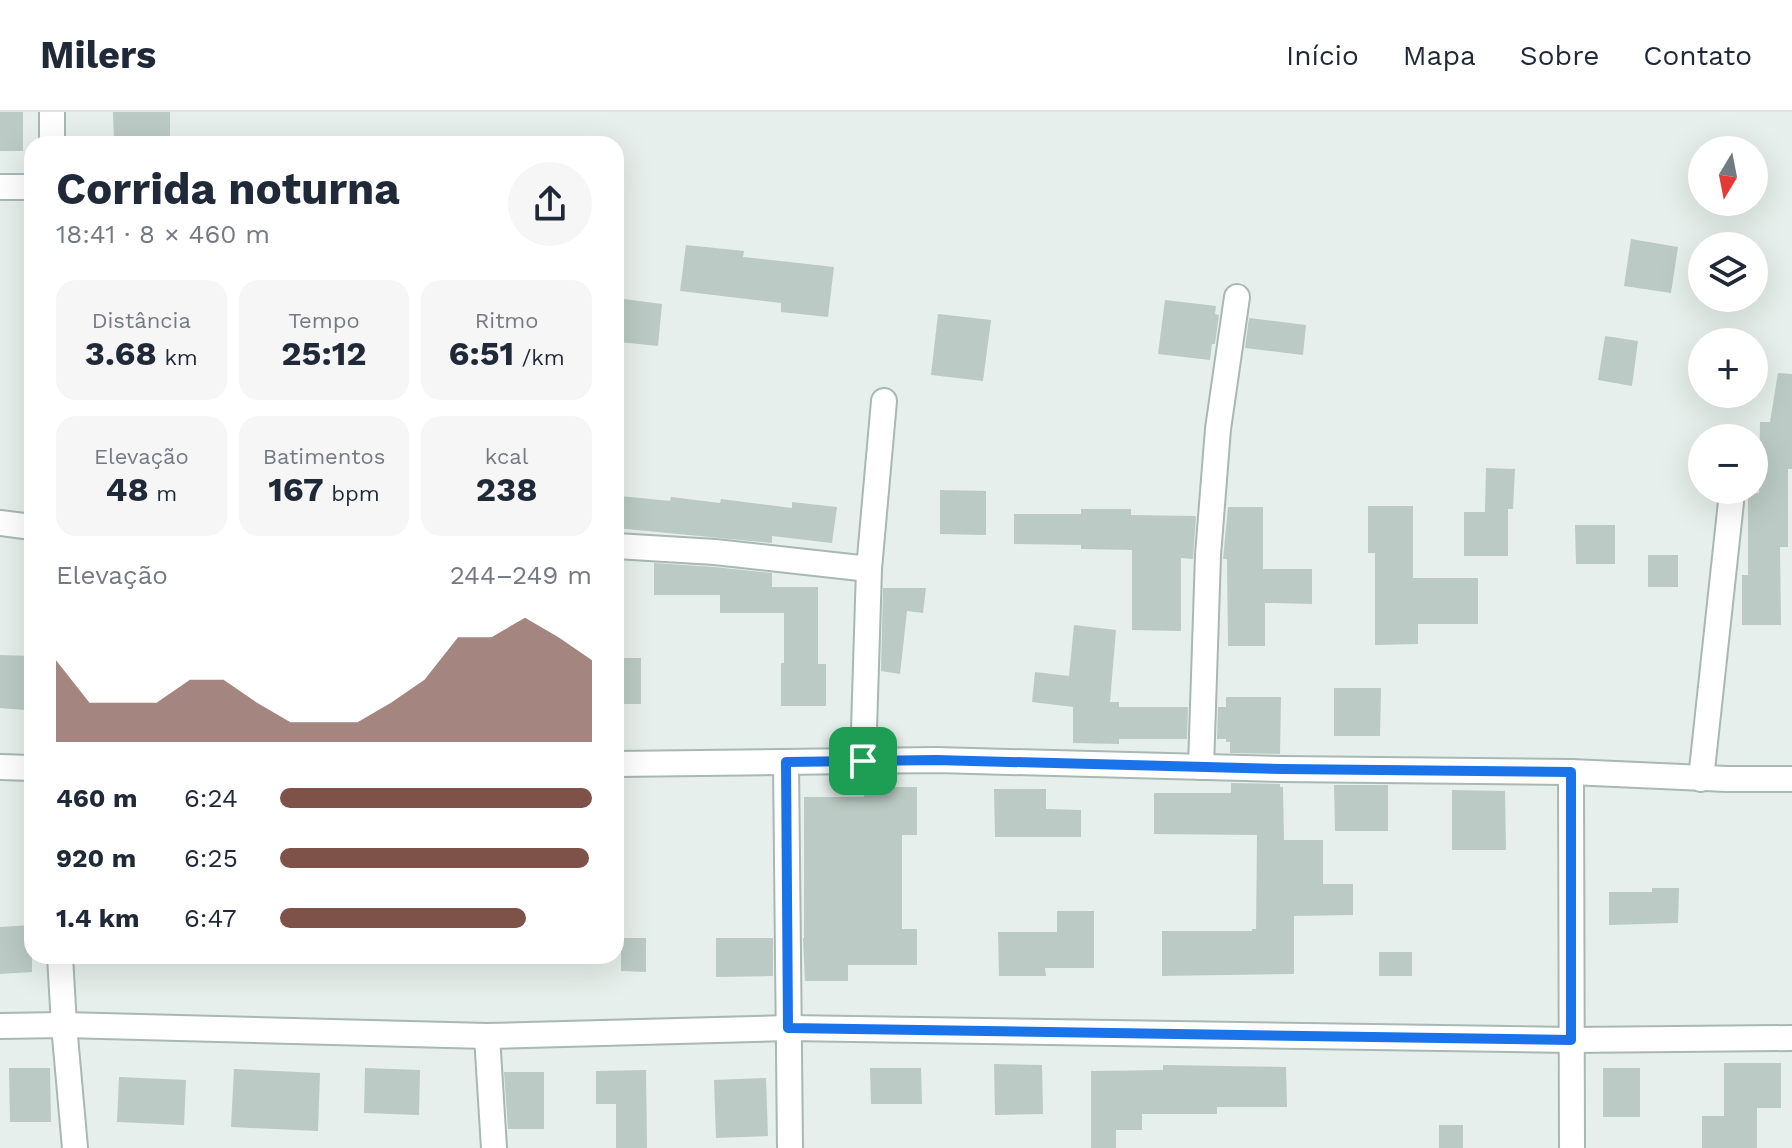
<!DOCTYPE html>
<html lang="pt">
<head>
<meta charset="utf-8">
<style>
  body { margin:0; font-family:"Work Sans",sans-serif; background:#f6f6f7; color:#1f2937; height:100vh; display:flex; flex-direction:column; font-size:30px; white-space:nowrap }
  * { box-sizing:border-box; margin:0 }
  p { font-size:26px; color:#747a83 }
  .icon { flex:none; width:44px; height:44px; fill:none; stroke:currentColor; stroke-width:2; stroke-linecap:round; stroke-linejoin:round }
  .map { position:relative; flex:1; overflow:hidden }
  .side { position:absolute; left:24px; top:24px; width:600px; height:828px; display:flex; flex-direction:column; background:#fff; border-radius:24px; box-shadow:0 8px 32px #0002 }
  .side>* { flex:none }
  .needle { width:52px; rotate:190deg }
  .buttons { position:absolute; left:1688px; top:24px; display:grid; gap:16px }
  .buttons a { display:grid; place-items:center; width:80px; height:80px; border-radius:50%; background:#fff; box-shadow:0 8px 32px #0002; font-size:40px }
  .pin { position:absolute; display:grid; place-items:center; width:68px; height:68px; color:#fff; margin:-34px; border-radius:16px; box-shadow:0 4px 12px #0006 }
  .round { display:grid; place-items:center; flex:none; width:84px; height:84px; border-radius:42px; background:#f6f6f7 }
  .head { display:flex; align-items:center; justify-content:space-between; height:136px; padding:0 32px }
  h1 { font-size:44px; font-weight:700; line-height:60px }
  .figures { display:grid; grid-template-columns:repeat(3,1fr); gap:12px; height:136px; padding:8px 32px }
  .figures div { display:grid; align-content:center; border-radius:20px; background:#f6f6f7; text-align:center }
  .figures b { font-size:34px; font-weight:700 }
  .figures small { font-size:22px; font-weight:400 }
  .figures p { font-size:22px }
  .chart { height:224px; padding:16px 32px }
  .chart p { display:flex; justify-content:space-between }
  .chart svg { width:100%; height:144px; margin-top:8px; fill:#7f5249; opacity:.7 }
  ul { padding:0 32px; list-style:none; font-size:26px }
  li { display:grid; grid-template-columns:128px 96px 1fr; align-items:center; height:60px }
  li i { height:20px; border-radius:10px; background:#7f5249 }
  header { display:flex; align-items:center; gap:48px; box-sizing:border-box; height:112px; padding:0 40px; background:#fff; border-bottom:2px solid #e0e1e3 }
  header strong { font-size:38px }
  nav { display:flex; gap:44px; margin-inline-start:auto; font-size:28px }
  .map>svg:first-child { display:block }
  .building { fill:#bbcac4 }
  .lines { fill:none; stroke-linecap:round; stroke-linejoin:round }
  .street-casing { stroke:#a8b8b2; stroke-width:28 }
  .street { stroke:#fff; stroke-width:24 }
  .route-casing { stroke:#fff; stroke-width:16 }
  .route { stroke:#1a73e8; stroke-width:10 }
</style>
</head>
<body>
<header>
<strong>Milers</strong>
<nav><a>Início</a><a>Mapa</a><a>Sobre</a><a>Contato</a></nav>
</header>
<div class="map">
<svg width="1792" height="1036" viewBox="0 0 1792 1036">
  <rect width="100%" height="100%" fill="#e6efeb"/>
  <g class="building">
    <rect x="0" y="0" width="23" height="39"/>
    <path d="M 113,0 L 170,0 L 170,26 L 114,28 Z"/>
    <path d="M 1631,127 L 1678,135 L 1671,181 L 1624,174 Z"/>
    <path d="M 686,133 L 744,139 L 743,145 L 834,155 L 828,205 L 781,200 L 781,191 L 680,179 Z"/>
    <path d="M 624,187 L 662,192 L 658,234 L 619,230 Z"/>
    <path d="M 1165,188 L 1216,194 L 1215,202 L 1219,203 L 1215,232 L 1212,232 L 1210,248 L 1158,242 Z"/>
    <path d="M 938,202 L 991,208 L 983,269 L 931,263 Z"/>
    <path d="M 1249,206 L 1306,213 L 1303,243 L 1245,236 Z"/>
    <path d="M 1605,224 L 1638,229 L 1632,274 L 1598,268 Z"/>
    <path d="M 1778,261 L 1792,262 L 1792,357 L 1788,357 L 1788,435 L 1780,435 L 1781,513 L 1742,513 L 1742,463 L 1748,463 L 1748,382 L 1759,381 L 1760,310 L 1770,310 Z"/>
    <path d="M 1486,356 L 1515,357 L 1513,397 L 1508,397 L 1508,444 L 1464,444 L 1464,400 L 1485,400 Z"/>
    <path d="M 940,378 L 986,379 L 986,423 L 940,422 Z"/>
    <path d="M 620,384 L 670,389 L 671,385 L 720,391 L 721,387 L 792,396 L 792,390 L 837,395 L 832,431 L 772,424 L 772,431 L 616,416 Z"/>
    <path d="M 1368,394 L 1413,394 L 1413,466 L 1478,466 L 1478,512 L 1418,512 L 1418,532 L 1375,533 L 1375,441 L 1368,441 Z"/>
    <path d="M 1228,395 L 1263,395 L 1263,457 L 1312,457 L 1312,492 L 1265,491 L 1265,534 L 1228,534 L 1227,447 L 1223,447 Z"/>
    <path d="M 1081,397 L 1131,397 L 1131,403 L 1196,404 L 1193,447 L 1181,446 L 1181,519 L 1132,518 L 1132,438 L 1081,437 L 1081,433 L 1014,432 L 1014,402 L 1081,402 Z"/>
    <path d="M 1575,413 L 1615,413 L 1615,452 L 1576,452 Z"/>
    <rect x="1648" y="443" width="30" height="32"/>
    <path d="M 654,451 L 714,455 L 772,461 L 772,475 L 818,475 L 818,552 L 826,552 L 826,594 L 781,594 L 781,551 L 784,551 L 784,501 L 720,501 L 720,483 L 654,483 Z"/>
    <path d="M 883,476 L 926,476 L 923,501 L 907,499 L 900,562 L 881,559 Z"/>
    <path d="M 1074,513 L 1116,518 L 1110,590 L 1119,590 L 1119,595 L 1188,595 L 1187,627 L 1119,627 L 1119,632 L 1073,631 L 1073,595 L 1032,590 L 1035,560 L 1069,564 Z"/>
    <path d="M 0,543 L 29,544 L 26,598 L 0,596 Z"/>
    <rect x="616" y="546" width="25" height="46"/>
    <path d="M 1334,576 L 1381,576 L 1380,624 L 1334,624 Z"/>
    <path d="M 1226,585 L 1281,585 L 1280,642 L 1230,641 L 1230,630 L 1226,630 L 1226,627 L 1217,627 L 1218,595 L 1226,595 Z"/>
    <path d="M 1231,671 L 1280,672 L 1280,675 L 1283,675 L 1284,728 L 1323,728 L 1323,772 L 1353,772 L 1353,803 L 1294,804 L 1294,862 L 1162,864 L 1162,819 L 1252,819 L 1252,817 L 1256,817 L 1257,723 L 1154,722 L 1154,681 L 1231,681 Z"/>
    <path d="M 1334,673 L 1388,673 L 1388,719 L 1335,719 Z"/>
    <path d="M 864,675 L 917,675 L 917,723 L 902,723 L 902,817 L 917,817 L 917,853 L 848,853 L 848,869 L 805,869 L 803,826 L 804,826 L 804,685 L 864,685 Z"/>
    <path d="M 994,677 L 1046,677 L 1046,697 L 1081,698 L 1081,725 L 995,725 Z"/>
    <path d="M 1452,678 L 1505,679 L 1506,738 L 1452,738 Z"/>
    <path d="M 1652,776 L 1679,776 L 1678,811 L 1609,813 L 1609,780 L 1652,780 Z"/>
    <path d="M 1057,799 L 1094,799 L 1094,856 L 1045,856 L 1046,864 L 999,864 L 998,820 L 1057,820 Z"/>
    <path d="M 32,813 L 32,860 L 0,862 L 0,815 Z"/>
    <path d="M 621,826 L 646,826 L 646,860 L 621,859 Z"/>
    <path d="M 716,826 L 773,826 L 773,864 L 716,865 Z"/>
    <rect x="1379" y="840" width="33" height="24"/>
    <path d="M 1724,951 L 1781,951 L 1781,996 L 1757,996 L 1757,1036 L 1702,1036 L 1702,1004 L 1724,1004 Z"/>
    <path d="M 994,952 L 1042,953 L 1043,1002 L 995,1003 Z"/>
    <path d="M 1163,953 L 1286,955 L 1287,995 L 1217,995 L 1217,1002 L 1142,1002 L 1142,1018 L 1116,1018 L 1116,1036 L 1091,1036 L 1091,959 L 1163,958 Z"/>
    <path d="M 9,956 L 50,956 L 51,1010 L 10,1010 Z"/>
    <path d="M 365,956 L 420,958 L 419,1003 L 364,1001 Z"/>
    <path d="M 870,956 L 921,956 L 922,992 L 871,992 Z"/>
    <rect x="1603" y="956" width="37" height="49"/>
    <path d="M 234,957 L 320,961 L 318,1019 L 231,1015 Z"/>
    <path d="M 646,958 L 647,1036 L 616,1036 L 616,992 L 596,992 L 596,959 Z"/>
    <path d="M 504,960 L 544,960 L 544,1017 L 508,1017 Z"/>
    <path d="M 119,965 L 186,968 L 184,1013 L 117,1010 Z"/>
    <path d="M 766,966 L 768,1024 L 716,1026 L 714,968 Z"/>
    <rect x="1439" y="1013" width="24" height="23"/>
  </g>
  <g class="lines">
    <defs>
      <g id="street">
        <path d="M 52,32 L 52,0"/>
        <path d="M 0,75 L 32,75"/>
        <path d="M 0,411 L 32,415"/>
        <path d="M 616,434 L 715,440 L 869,457"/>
        <path d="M 863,649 L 869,457 L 884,289"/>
        <path d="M 786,650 L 790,1036"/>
        <path d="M 616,652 L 936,648 L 1282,657 L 1571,660 L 1727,667 L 1792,667"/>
        <path d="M 0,655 L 32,656"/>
        <path d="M 1201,655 L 1208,443 L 1218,317 L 1237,185"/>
        <path d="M 1571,660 L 1572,1036"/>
        <path d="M 1701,667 L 1731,390"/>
        <path d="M 60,844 L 64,913 L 75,1036"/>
        <path d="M 0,914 L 64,913 L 487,924 L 788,916 L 1571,928 L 1792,926"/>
        <path d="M 487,924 L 494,1036"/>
      </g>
    </defs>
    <use href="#street" class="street-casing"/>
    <use href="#street" class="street"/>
  </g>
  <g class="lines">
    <defs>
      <path id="route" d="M 936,648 L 1282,657 L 1571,660 L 1571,928 L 788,916 L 786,650 Z"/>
    </defs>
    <use href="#route" class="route-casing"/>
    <use href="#route" class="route"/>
  </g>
</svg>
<div class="buttons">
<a><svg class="needle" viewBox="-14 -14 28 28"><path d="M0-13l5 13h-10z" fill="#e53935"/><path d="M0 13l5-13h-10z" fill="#747a83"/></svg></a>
<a><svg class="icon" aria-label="layers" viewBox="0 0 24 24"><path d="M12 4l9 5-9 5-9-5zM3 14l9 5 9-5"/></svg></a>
<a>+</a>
<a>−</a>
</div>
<div class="pin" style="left:863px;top:649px;background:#1e9e55"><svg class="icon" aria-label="arrive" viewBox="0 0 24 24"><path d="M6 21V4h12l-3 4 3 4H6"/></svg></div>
<section class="side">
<div class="head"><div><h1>Corrida noturna</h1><p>18:41 · 8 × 460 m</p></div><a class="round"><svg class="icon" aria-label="share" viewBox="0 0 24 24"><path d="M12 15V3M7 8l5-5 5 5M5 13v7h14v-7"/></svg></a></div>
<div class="figures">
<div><p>Distância</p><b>3.68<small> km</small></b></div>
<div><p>Tempo</p><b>25:12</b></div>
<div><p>Ritmo</p><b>6:51<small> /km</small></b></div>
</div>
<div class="figures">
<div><p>Elevação</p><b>48<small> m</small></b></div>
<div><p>Batimentos</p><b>167<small> bpm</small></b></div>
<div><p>kcal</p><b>238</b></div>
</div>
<div class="chart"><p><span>Elevação</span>244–249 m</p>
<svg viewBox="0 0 160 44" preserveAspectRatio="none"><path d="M0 44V19L10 32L20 32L30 32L40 25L50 25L60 32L70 38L80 38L90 38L100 32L110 25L120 12L130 12L140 6L150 12L160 19V44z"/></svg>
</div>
<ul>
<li><b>460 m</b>6:24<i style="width:100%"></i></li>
<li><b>920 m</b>6:25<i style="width:99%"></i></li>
<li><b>1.4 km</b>6:47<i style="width:79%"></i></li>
</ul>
</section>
</div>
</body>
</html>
